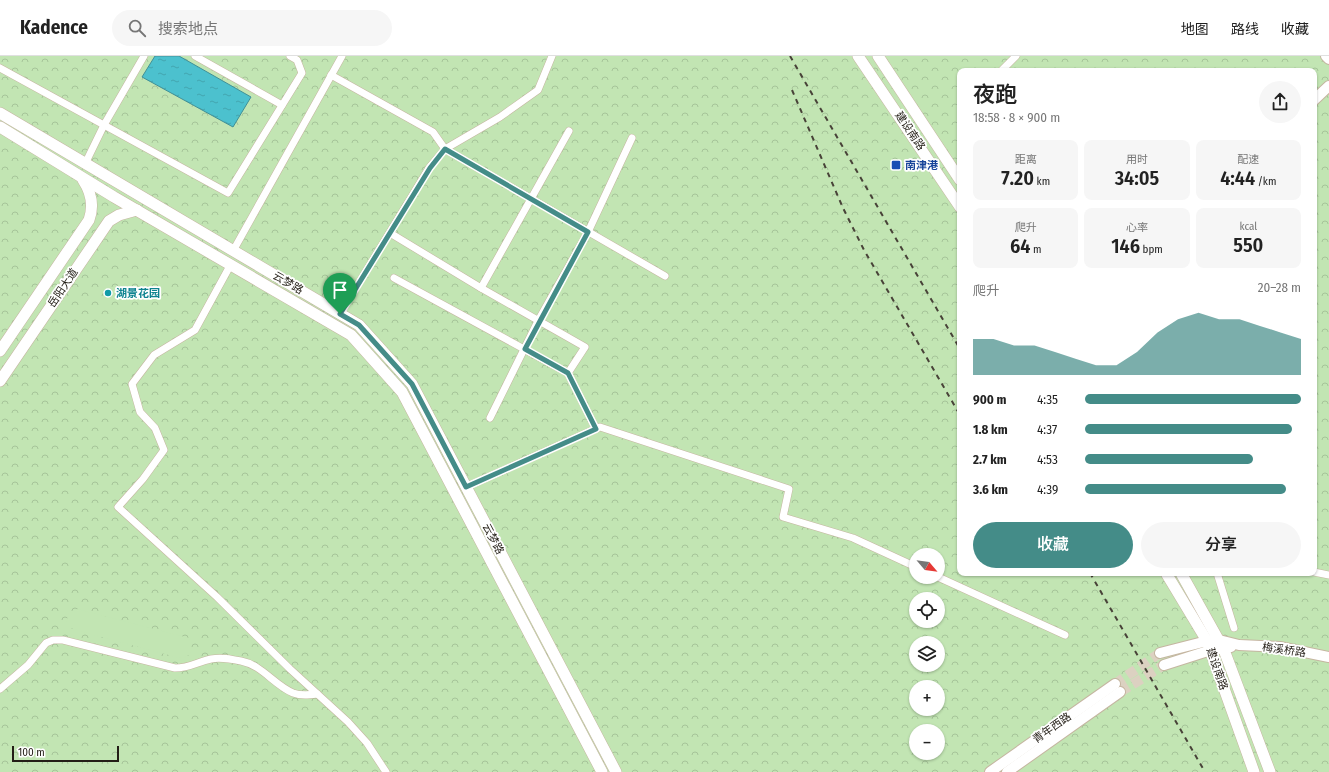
<!DOCTYPE html>
<html lang="zh">
<head>
<meta charset="utf-8">
<style>
  body { margin:0; font-family:"Fira Sans Condensed","Noto Sans SC",sans-serif; background:#f6f6f6; color:#222; height:100vh; display:flex; flex-direction:column; font-size:15px; white-space:nowrap }
  * { box-sizing:border-box; margin:0 }
  p { font-size:13px; color:#767676 }
  .icon { flex:none; width:22px; height:22px; fill:none; stroke:currentColor; stroke-width:2; stroke-linecap:round; stroke-linejoin:round }
  .map { position:relative; flex:1; overflow:hidden }
  .panel { position:absolute; left:957px; top:12px; width:360px; height:508px; display:flex; flex-direction:column; background:#fff; border-radius:8px; box-shadow:0 1px 3px #0004 }
  .panel>* { flex:none }
  .needle { width:26px; rotate:119deg }
  .fabs { position:absolute; left:909px; top:492px; display:grid; gap:8px }
  .fabs a { display:grid; place-items:center; width:36px; height:36px; border-radius:50%; background:#fff; box-shadow:0 1px 3px #0004; font-size:20px }
  .scale { position:absolute; left:12px; bottom:10px; width:107px; box-sizing:border-box; padding-left:4px; border:2px solid #231e16; border-top:0; font-size:11px; line-height:14px; white-space:nowrap; color:#231e16; -webkit-text-stroke:3px #fff; paint-order:stroke }
  .pin { position:absolute; display:grid; place-items:center; width:34px; height:34px; color:#fff; margin:-41px -17px; border-radius:50% 50% 50% 0; rotate:-45deg; box-shadow:0 0 4px #0007 }
  .pin .icon { rotate:45deg }
  .round { display:grid; place-items:center; flex:none; width:42px; height:42px; border-radius:21px; background:#f6f6f6 }
  .summary { display:flex; align-items:center; justify-content:space-between; height:68px; padding:0 16px }
  h1 { font-size:22px; font-weight:600; line-height:30px }
  .stats { display:grid; grid-template-columns:repeat(3,1fr); gap:6px; height:68px; padding:4px 16px }
  .stats div { display:grid; align-content:center; border-radius:8px; background:#f6f6f6; text-align:center }
  .stats b { font-size:20px; font-weight:600 }
  .stats small { font-size:11px; font-weight:400 }
  .stats p { font-size:11px }
  .chart { height:112px; padding:8px 16px }
  .chart p { display:flex; justify-content:space-between }
  .chart svg { width:100%; height:72px; margin-top:4px; fill:#448c88; opacity:.7 }
  .cta { display:flex; gap:8px; margin-top:auto; padding:8px 16px }
  .cta a { flex:1; height:46px; border-radius:24px; background:#448c88; color:#fff; font-size:16px; font-weight:600; line-height:46px; text-align:center }
  .cta a+a { background:#f6f6f6; color:#222 }
  ul { padding:0 16px; list-style:none; font-size:13px }
  li { display:grid; grid-template-columns:64px 48px 1fr; align-items:center; height:30px }
  li i { height:10px; border-radius:5px; background:#448c88 }
  header { display:flex; align-items:center; gap:24px; box-sizing:border-box; height:56px; padding:0 20px; background:#fff; border-bottom:1px solid #e0e0e0 }
  header strong { font-size:19px }
  nav { display:flex; gap:22px; margin-inline-start:auto; font-size:14px }
  .search { width:280px; height:36px; background:#f6f6f6; display:flex; align-items:center; gap:10px; box-sizing:border-box; padding:0 14px; border-radius:22px; color:#767676; font-size:15px }
  .map>svg:first-child { display:block }
  .forest { fill:url(#forest-crowns); fill-rule:evenodd }
  .pitch { fill:#c2e5b3 }
  .water { fill:url(#water-ripples); stroke:#409097 }
  .lines { fill:none; stroke-linecap:round; stroke-linejoin:round }
  .secondary-tunnel { stroke:#dcd1c1; stroke-width:10; stroke-dasharray:10 5; stroke-linecap:butt }
  .minor-casing { stroke:#c5b6a1; stroke-width:8 }
  .secondary-casing { stroke:#c5b6a1; stroke-width:12 }
  .primary-casing { stroke:#c5b6a1; stroke-width:12 }
  .minor { stroke:#fff; stroke-width:7 }
  .secondary { stroke:#fff; stroke-width:10 }
  .primary { stroke:#fff; stroke-width:11 }
  .rail { stroke:#484238; stroke-width:2; stroke-dasharray:5 5; stroke-linecap:butt }
  .route-casing { stroke:#fff; stroke-width:8 }
  .route { stroke:#448c88; stroke-width:5 }
  .transit-dot { fill:#1a4fb4; stroke:#fff; stroke-width:1.5 }
  .culture-dot { fill:#0f9aa8; stroke:#fff; stroke-width:1.5 }
  .labels { text-anchor:middle; dominant-baseline:central; stroke-width:3.5; stroke-linejoin:round; paint-order:stroke }
  .street-label { font-size:11px; fill:#231e16; stroke:#fff }
  .transit-label { font-size:11px; font-weight:bold; fill:#164399; stroke:#fff; text-anchor:start }
  .culture-label { font-size:11px; font-weight:bold; fill:#0d838f; stroke:#fff; text-anchor:start }
</style>
</head>
<body>
<header>
<strong>Kadence</strong>
<div class="search"><svg class="icon" aria-label="search" viewBox="0 0 24 24"><circle cx="10" cy="10" r="6"/><path d="M15 15l6 6"/></svg>搜索地点</div>
<nav><a>地图</a><a>路线</a><a>收藏</a></nav>
</header>
<div class="map">
<svg width="1329" height="716" viewBox="0 0 1329 716">
  <defs>
    <pattern id="forest-crowns" width="20" height="18" patternUnits="userSpaceOnUse"><rect width="20" height="18" fill="#c2e5b3"/><path d="M2 6a3 3 0 1 1 6 0M12 15a3 3 0 1 1 6 0" fill="none" stroke="#a6c499"/></pattern>
    <pattern id="water-ripples" width="26" height="14" patternUnits="userSpaceOnUse"><rect width="26" height="14" fill="#4cc1ce"/><path d="M2 4q2-2 4 0t4 0M15 11q2-2 4 0t4 0" fill="none" stroke="#42a5b0"/></pattern>
  </defs>
  <rect width="100%" height="100%" fill="#fdf1df"/>
  <path class="forest" d="M 0,0 L 1329,0 L 1329,716 L 0,716 ZM 960,15 L 1314,15 L 1314,517 L 960,517 ZM 916,499 L 938,499 L 938,521 L 916,521 ZM 916,543 L 938,543 L 938,565 L 916,565 ZM 916,587 L 938,587 L 938,609 L 916,609 ZM 916,631 L 938,631 L 938,653 L 916,653 ZM 916,675 L 938,675 L 938,697 L 916,697 Z"/>
  <path class="pitch" d="M 77,553 L 189,582 L 192,594 C 188,601 185,603 176,601 L 79,575 L 71,572 L 66,567 L 69,556 Z"/>
  <path class="water" d="M 155,0 L 179,0 L 251,41 L 233,71 L 142,21 Z"/>
  <g class="lines">
    <g class="secondary-tunnel">
      <path d="M 1115,628 L 1160,597"/>
      <path d="M 1120,636 L 1164,609"/>
    </g>
    <defs>
      <g id="minor">
        <path d="M 195,0 L 282,49"/>
        <path d="M 0,12 L 228,137 L 302,17 L 297,4 L 290,0"/>
        <path d="M 1001,15 L 1016,0"/>
        <path d="M 331,19 L 433,76 L 445,93 L 665,220"/>
        <path d="M 85,108 L 104,69 L 144,0"/>
        <path d="M 390,177 L 481,232 L 585,291 L 568,317 L 596,373"/>
        <path d="M 233,195 L 342,0"/>
        <path d="M 231,208 L 195,274 L 154,299 L 132,328 L 140,356 L 155,372 L 164,394 L 143,423 L 118,451 L 217,541 L 290,613 L 348,666 L 367,687 L 386,716"/>
        <path d="M 394,222 L 568,317"/>
        <path d="M 481,232 L 569,75"/>
        <path d="M 340,258 L 429,112 L 445,93 L 500,61 L 538,34 L 552,0"/>
        <path d="M 490,362 L 538,265 L 588,176 L 632,82"/>
        <path d="M 466,431 L 600,371 L 789,433 L 783,461 L 853,482 L 916,511"/>
        <path d="M 1314,516 L 1329,519"/>
        <path d="M 1217,517 L 1234,572"/>
        <path d="M 938,521 L 1065,579"/>
        <path d="M 0,633 L 28,609 L 46,587 L 53,584 L 63,584 L 175,612 C 190,612 197,606 211,603 C 221,601 231,603 241,605 C 262,609 274,629 293,637 C 301,640 309,639 317,638"/>
      </g>
      <g id="secondary">
        <path d="M 1326,0 L 1329,3"/>
        <path d="M 1314,44 L 1329,30"/>
        <path d="M 1160,597 L 1207,585 L 1219,584 L 1239,589 L 1280,591 L 1329,601"/>
        <path d="M 1164,609 L 1211,594 L 1231,591"/>
        <path d="M 990,716 L 1115,628"/>
        <path d="M 1007,716 L 1120,636"/>
      </g>
      <g id="primary">
        <path d="M 858,0 L 960,151"/>
        <path d="M 878,0 L 960,124"/>
        <path d="M 0,57 L 359,269 L 412,328 L 616,716"/>
        <path d="M 0,71 L 114,141 L 351,279 L 402,336 L 602,716"/>
        <path d="M 0,295 L 89,164 C 94,150 91,136 83,124"/>
        <path d="M 0,325 L 109,165 L 119,159 L 137,154"/>
        <path d="M 1166,517 L 1207,585 L 1254,716"/>
        <path d="M 1181,517 L 1224,594 L 1270,716"/>
      </g>
    </defs>
    <use href="#minor" class="minor-casing"/>
    <use href="#secondary" class="secondary-casing"/>
    <use href="#primary" class="primary-casing"/>
    <use href="#minor" class="minor"/>
    <use href="#secondary" class="secondary"/>
    <use href="#primary" class="primary"/>
    <g class="rail">
      <path d="M 790,0 L 960,293"/>
      <path d="M 792,34 L 843,152 L 864,194 L 960,359"/>
      <path d="M 1090,517 L 1205,716"/>
    </g>
  </g>
  <g class="lines">
    <defs>
      <path id="route" d="M 445,93 L 588,176 L 525,293 L 568,317 L 596,373 L 466,431 L 412,328 L 359,269 L 340,258 L 430,112 Z"/>
    </defs>
    <use href="#route" class="route-casing"/>
    <use href="#route" class="route"/>
  </g>
  <rect class="transit-dot" x="891" y="104" width="10" height="10" rx="2"/>
  <circle class="culture-dot" cx="108" cy="237" r="4"/>
  <g class="labels">
    <g class="street-label">
      <text transform="translate(910 75) rotate(56)">建设南路</text>
      <text transform="translate(288 227) rotate(30)">云梦路</text>
      <text transform="translate(63 232) rotate(-56)">岳阳大道</text>
      <text transform="translate(493 483) rotate(62)">云梦路</text>
      <text transform="translate(1284 594) rotate(8)">梅溪桥路</text>
      <text transform="translate(1217 613) rotate(71)">建设南路</text>
      <text transform="translate(1052 672) rotate(-35)">青年西路</text>
    </g>
    <g class="transit-label">
      <text x="905" y="109">南津港</text>
    </g>
    <g class="culture-label">
      <text x="116" y="237">湖景花园</text>
    </g>
  </g>
</svg>
<div class="fabs">
<a><svg class="needle" viewBox="-14 -14 28 28"><path d="M0-13l5 13h-10z" fill="#e53935"/><path d="M0 13l5-13h-10z" fill="#767676"/></svg></a>
<a><svg class="icon" aria-label="locate" viewBox="0 0 24 24"><circle cx="12" cy="12" r="6"/><path d="M12 2v4M12 18v4M2 12h4M18 12h4"/></svg></a>
<a><svg class="icon" aria-label="layers" viewBox="0 0 24 24"><path d="M12 4l9 5-9 5-9-5zM3 14l9 5 9-5"/></svg></a>
<a>+</a>
<a>−</a>
</div>
<div class="scale">100 m</div>
<div class="pin" style="left:340px;top:258px;background:#1e9e55"><svg class="icon" aria-label="arrive" viewBox="0 0 24 24"><path d="M6 21V4h12l-3 4 3 4H6"/></svg></div>
<section class="panel">
<div class="summary"><div><h1>夜跑</h1><p>18:58 · 8 × 900 m</p></div><a class="round"><svg class="icon" aria-label="share" viewBox="0 0 24 24"><path d="M12 15V3M7 8l5-5 5 5M5 13v7h14v-7"/></svg></a></div>
<div class="stats">
<div><p>距离</p><b>7.20<small> km</small></b></div>
<div><p>用时</p><b>34:05</b></div>
<div><p>配速</p><b>4:44<small> /km</small></b></div>
</div>
<div class="stats">
<div><p>爬升</p><b>64<small> m</small></b></div>
<div><p>心率</p><b>146<small> bpm</small></b></div>
<div><p>kcal</p><b>550</b></div>
</div>
<div class="chart"><p><span>爬升</span>20–28 m</p>
<svg viewBox="0 0 160 44" preserveAspectRatio="none"><path d="M0 44V22L10 22L20 26L30 26L40 30L50 34L60 38L70 38L80 30L90 18L100 10L110 6L120 10L130 10L140 14L150 18L160 22V44z"/></svg>
</div>
<ul>
<li><b>900 m</b>4:35<i style="width:100%"></i></li>
<li><b>1.8 km</b>4:37<i style="width:96%"></i></li>
<li><b>2.7 km</b>4:53<i style="width:78%"></i></li>
<li><b>3.6 km</b>4:39<i style="width:93%"></i></li>
</ul>
<div class="cta"><a>收藏</a><a>分享</a></div>
</section>
</div>
</body>
</html>
